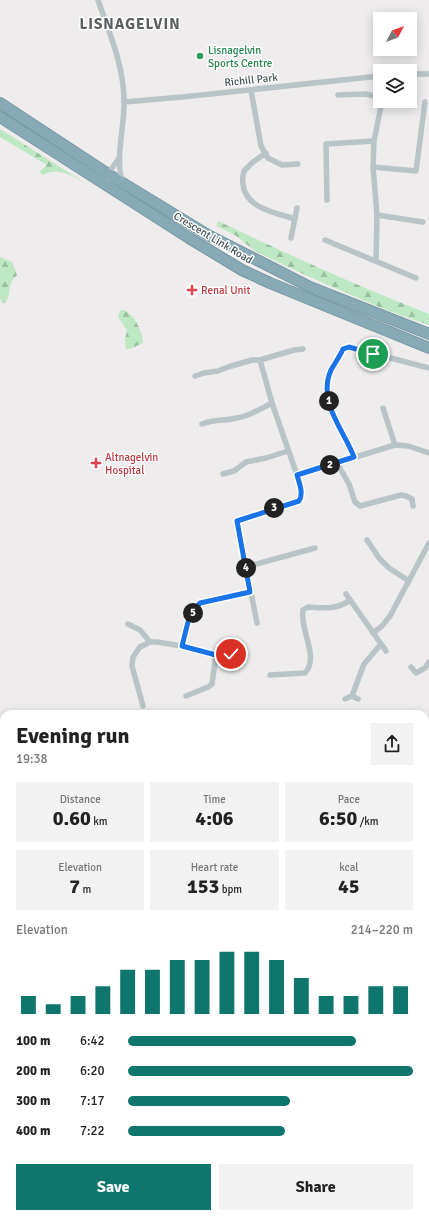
<!DOCTYPE html>
<html lang="en">
<head>
<meta charset="utf-8">
<style>
  body { margin:0; font-family:Signika,sans-serif; background:#f2f2f2; color:#222; height:100vh; display:flex; flex-direction:column; font-size:15px; white-space:nowrap }
  * { box-sizing:border-box; margin:0 }
  p { font-size:13px; color:#767676 }
  .icon { flex:none; width:22px; height:22px; fill:none; stroke:currentColor; stroke-width:2; stroke-linecap:round; stroke-linejoin:round }
  .map { position:relative; flex:1; overflow:hidden }
  .sheet { position:absolute; left:0px; top:710px; width:429px; height:508px; display:flex; flex-direction:column; background:#fff; border-radius:12px 12px 0 0; box-shadow:0 2px 10px #0003 }
  .sheet>* { flex:none }
  .needle { width:26px; rotate:49deg }
  .fabs { position:absolute; left:373px; top:12px; display:grid; gap:8px }
  .fabs a { display:grid; place-items:center; width:44px; height:44px; border-radius:0px; background:#fff; box-shadow:0 2px 10px #0003; font-size:20px }
  .pin { position:absolute; display:grid; place-items:center; width:34px; height:34px; color:#fff; margin:-17px; border:2px solid #fff; border-radius:50%; box-shadow:0 1px 4px #0007 }
  .km { position:absolute; width:20px; height:20px; margin:-10px; border-radius:50%; background:#222; color:#fff; font-size:11px; line-height:20px; text-align:center }
  .round { display:grid; place-items:center; flex:none; width:42px; height:42px; border-radius:0px; background:#f2f2f2 }
  .overview { display:flex; align-items:center; justify-content:space-between; height:68px; padding:0 16px }
  h1 { font-size:22px; font-weight:700; line-height:30px }
  .stats { display:grid; grid-template-columns:repeat(3,1fr); gap:6px; height:68px; padding:4px 16px }
  .stats div { display:grid; align-content:center; border-radius:0px; background:#f2f2f2; text-align:center }
  .stats b { font-size:20px; font-weight:700 }
  .stats small { font-size:11px; font-weight:400 }
  .stats p { font-size:11px }
  .chart { height:112px; padding:8px 16px }
  .chart p { display:flex; justify-content:space-between }
  .chart svg { width:100%; height:72px; margin-top:4px; stroke:#0f766e; stroke-width:6 }
  .action { display:flex; gap:8px; margin-top:auto; padding:8px 16px }
  .action a { flex:1; height:46px; border-radius:0px; background:#0f766e; color:#fff; font-size:16px; font-weight:700; line-height:46px; text-align:center }
  .action a+a { background:#f2f2f2; color:#222 }
  ul { padding:0 16px; list-style:none; font-size:13px }
  li { display:grid; grid-template-columns:64px 48px 1fr; align-items:center; height:30px }
  li i { height:10px; border-radius:5px; background:#0f766e }
  .map>svg:first-child { display:block }
  .grass { fill:url(#grass-tufts) }
  .forest { fill:url(#forest-firs) }
  .water { fill:url(#water-ripples) }
  .lines { fill:none; stroke-linecap:round; stroke-linejoin:round }
  .highway-casing { stroke:#7496a1; stroke-width:12 }
  .street { stroke:#b8c4c7; stroke-width:5.5 }
  .secondary { stroke:#b6c4c9; stroke-width:8 }
  .highway { stroke:#88aab6; stroke-width:10 }
  .route-casing { stroke:#fff; stroke-width:8 }
  .route { stroke:#1a73e8; stroke-width:5 }
  .leisure-dot { fill:#2e9e5b; stroke:#fff; stroke-width:1.5 }
  .health-dot { fill:#e0444e; stroke:#fff; stroke-width:1.5 }
  .labels { text-anchor:middle; dominant-baseline:central; stroke-width:3; stroke-linejoin:round; paint-order:stroke }
  .leisure-label { font-size:11px; fill:#27864d; stroke:#fff; text-anchor:start }
  .street-label { font-size:11px; fill:#465357; stroke:#fff }
  .health-label { font-size:11px; fill:#be3a42; stroke:#fff; text-anchor:start }
  .district-label { font-size:15px; font-weight:bold; letter-spacing:1px; fill:#595e60; stroke:#fff }
</style>
</head>
<body>
<div class="map">
<svg width="429" height="1218" viewBox="0 0 429 1218">
  <defs>
    <pattern id="grass-tufts" width="24" height="20" patternUnits="userSpaceOnUse"><rect width="24" height="20" fill="#bde8c3"/><path d="M3 7l-1-3M5 7V3M7 7l1-3M15 17l-1-3M17 17v-4M19 17l1-3" fill="none" stroke="#9bbfa1"/></pattern>
    <pattern id="forest-firs" width="22" height="20" patternUnits="userSpaceOnUse"><rect width="22" height="20" fill="#bde8c3"/><path d="M5 1l3.5 6h-7zM16 11l3.5 6h-7z" fill="#9bbfa1"/></pattern>
    <pattern id="water-ripples" width="26" height="14" patternUnits="userSpaceOnUse"><rect width="26" height="14" fill="#8fe1dc"/><path d="M2 4q2-2 4 0t4 0M15 11q2-2 4 0t4 0" fill="none" stroke="#77b9b5"/></pattern>
  </defs>
  <rect width="100%" height="100%" fill="#eeecec"/>
  <path class="grass" d="M 0,1160 L 4,1162 L 4,1213 L 1,1218 L 0,1218 Z"/>
  <g class="forest">
    <path d="M 0,129 L 87,184 C 72,176 59,166 43,175 L 39,172 L 47,165 L 0,137 Z"/>
    <path d="M 218,221 C 287,254 357,286 429,314 L 429,325 L 386,310 L 303,274 L 255,251 L 235,235 L 216,226 Z"/>
    <path d="M 0,257 L 12,262 L 17,275 C 15,277 12,280 11,283 C 8,290 11,299 3,304 L 0,299 Z"/>
    <path d="M 124,310 C 135,316 142,330 143,343 L 130,349 L 126,349 L 125,340 L 127,330 L 118,317 L 120,311 Z"/>
  </g>
  <path class="water" d="M 429,1197 L 429,1216 L 424,1218 L 398,1218 L 403,1214 L 425,1214 L 425,1199 Z"/>
  <g class="lines">
    <defs>
      <g id="highway">
        <path d="M 0,103 L 108,174 L 208,235 L 310,287 L 429,334"/>
        <path d="M 0,117 L 189,238 L 242,270 L 270,283 L 429,348"/>
      </g>
    </defs>
    <use href="#highway" class="highway-casing"/>
    <g class="street">
      <path d="M 98,0 C 109,32 124,66 124,101 C 125,126 114,160 123,183"/>
      <path d="M 410,74 L 429,74"/>
      <path d="M 251,90 L 261,146 L 268,158 L 282,165 L 298,164"/>
      <path d="M 338,95 L 365,94 L 380,97"/>
      <path d="M 124,102 L 182,97 L 380,76"/>
      <path d="M 266,153 L 253,162 L 244,171 C 243,175 242,180 243,184 C 245,208 276,213 295,219"/>
      <path d="M 373,167 L 416,171 L 425,102"/>
      <path d="M 108,188 L 108,174 L 119,158"/>
      <path d="M 327,200 L 326,144 L 374,141"/>
      <path d="M 377,215 L 423,222"/>
      <path d="M 291,238 L 297,208"/>
      <path d="M 325,240 L 416,278"/>
      <path d="M 376,261 L 377,215 L 373,167 L 374,141 L 382,101"/>
      <path d="M 195,376 L 204,373 L 218,371 L 228,367 L 252,360 L 260,360 L 294,350 L 303,349"/>
      <path d="M 383,408 L 395,445"/>
      <path d="M 202,424 C 214,419 225,421 237,418 C 250,416 260,409 272,403"/>
      <path d="M 354,457 C 344,429 317,402 331,370 C 335,363 340,356 343,349 L 349,347 L 429,368"/>
      <path d="M 337,463 L 349,484 L 355,502 L 360,506 L 401,495 L 406,496 L 412,499 L 413,506"/>
      <path d="M 223,474 L 234,471 L 246,462 L 266,458 L 288,451"/>
      <path d="M 297,475 L 395,445 L 408,446 L 429,453"/>
      <path d="M 367,540 L 379,558 L 389,568 L 409,581"/>
      <path d="M 245,567 L 315,548"/>
      <path d="M 346,594 L 386,651"/>
      <path d="M 257,623 L 237,521 L 299,501 L 301,497 L 301,492 L 297,475 L 272,403 L 260,360"/>
      <path d="M 128,624 L 140,630 L 150,642"/>
      <path d="M 373,633 L 382,626 L 390,616 L 429,543"/>
      <path d="M 182,646 L 188,622 L 194,610 L 200,603 L 251,592"/>
      <path d="M 411,667 L 416,673 L 425,668 L 429,662"/>
      <path d="M 270,675 L 305,673 C 320,657 299,629 303,610 L 308,607 C 323,608 337,610 350,600"/>
      <path d="M 186,696 L 208,687 L 212,684 L 216,655"/>
      <path d="M 352,696 L 364,664 L 381,644"/>
      <path d="M 345,699 L 352,696 L 358,699"/>
      <path d="M 143,706 L 132,666 L 133,657 L 140,647 L 150,642 L 157,642 L 182,646 L 216,655 L 231,654"/>
      <path d="M 0,770 L 4,770"/>
      <path d="M 0,834 L 4,833"/>
    </g>
    <g class="secondary">
      <path d="M 0,996 L 4,995"/>
      <path d="M 425,996 L 429,996"/>
      <path d="M 0,1103 L 4,1114"/>
      <path d="M 0,1154 L 4,1155"/>
      <path d="M 23,1214 L 24,1218"/>
    </g>
    <use href="#highway" class="highway"/>
  </g>
  <g class="lines">
    <defs>
      <path id="route" d="M 231,654 L 216,655 L 182,646 L 188,622 L 194,610 L 200,603 L 250,592 L 237,521 L 299,501 C 304,493 299,483 297,475 L 354,457 C 344,430 317,402 331,370 C 335,363 340,356 343,349 L 349,347 L 373,354"/>
    </defs>
    <use href="#route" class="route-casing"/>
    <use href="#route" class="route"/>
  </g>
  <circle class="leisure-dot" cx="200" cy="56" r="4"/>
  <g class="health-dot">
    <path d="M190 284h4v4h4v4h-4v4h-4v-4h-4v-4h4z"/>
    <path d="M94 457h4v4h4v4h-4v4h-4v-4h-4v-4h4z"/>
  </g>
  <g class="labels">
    <g class="leisure-label">
      <text x="208" y="50">Lisnagelvin<tspan x="208" dy="13">Sports Centre</tspan></text>
    </g>
    <g class="street-label">
      <text transform="translate(251 80) rotate(-6)">Richill Park</text>
      <text transform="translate(213 238) rotate(31)">Crescent Link Road</text>
    </g>
    <g class="health-label">
      <text x="201" y="290">Renal Unit</text>
      <text x="105" y="457">Altnagelvin<tspan x="105" dy="13">Hospital</tspan></text>
    </g>
    <g class="district-label">
      <text x="130" y="24">LISNAGELVIN</text>
    </g>
  </g>
</svg>
<div class="fabs">
<a><svg class="needle" viewBox="-14 -14 28 28"><path d="M0-13l5 13h-10z" fill="#e53935"/><path d="M0 13l5-13h-10z" fill="#767676"/></svg></a>
<a><svg class="icon" aria-label="layers" viewBox="0 0 24 24"><path d="M12 4l9 5-9 5-9-5zM3 14l9 5 9-5"/></svg></a>
</div>
<div class="pin" style="left:373px;top:354px;background:#1e9e55"><svg class="icon" aria-label="arrive" viewBox="0 0 24 24"><path d="M6 21V4h12l-3 4 3 4H6"/></svg></div>
<div class="pin" style="left:231px;top:654px;background:#d93025"><svg class="icon" aria-label="check" viewBox="0 0 24 24"><path d="M5 12l5 5 9-10"/></svg></div>
<b class="km" style="left:329px;top:401px">1</b>
<b class="km" style="left:330px;top:465px">2</b>
<b class="km" style="left:274px;top:508px">3</b>
<b class="km" style="left:246px;top:568px">4</b>
<b class="km" style="left:193px;top:613px">5</b>
<section class="sheet">
<div class="overview"><div><h1>Evening run</h1><p>19:38</p></div><a class="round"><svg class="icon" aria-label="share" viewBox="0 0 24 24"><path d="M12 15V3M7 8l5-5 5 5M5 13v7h14v-7"/></svg></a></div>
<div class="stats">
<div><p>Distance</p><b>0.60<small> km</small></b></div>
<div><p>Time</p><b>4:06</b></div>
<div><p>Pace</p><b>6:50<small> /km</small></b></div>
</div>
<div class="stats">
<div><p>Elevation</p><b>7<small> m</small></b></div>
<div><p>Heart rate</p><b>153<small> bpm</small></b></div>
<div><p>kcal</p><b>45</b></div>
</div>
<div class="chart"><p><span>Elevation</span>214–220 m</p>
<svg viewBox="0 0 160 44" preserveAspectRatio="none"><path d="M5 44V33M15 44V38M25 44V33M35 44V27M45 44V17M55 44V17M65 44V11M75 44V11M85 44V6M95 44V6M105 44V11M115 44V22M125 44V33M135 44V33M145 44V27M155 44V27"/></svg>
</div>
<ul>
<li><b>100 m</b>6:42<i style="width:80%"></i></li>
<li><b>200 m</b>6:20<i style="width:100%"></i></li>
<li><b>300 m</b>7:17<i style="width:57%"></i></li>
<li><b>400 m</b>7:22<i style="width:55%"></i></li>
</ul>
<div class="action"><a>Save</a><a>Share</a></div>
</section>
</div>
</body>
</html>
